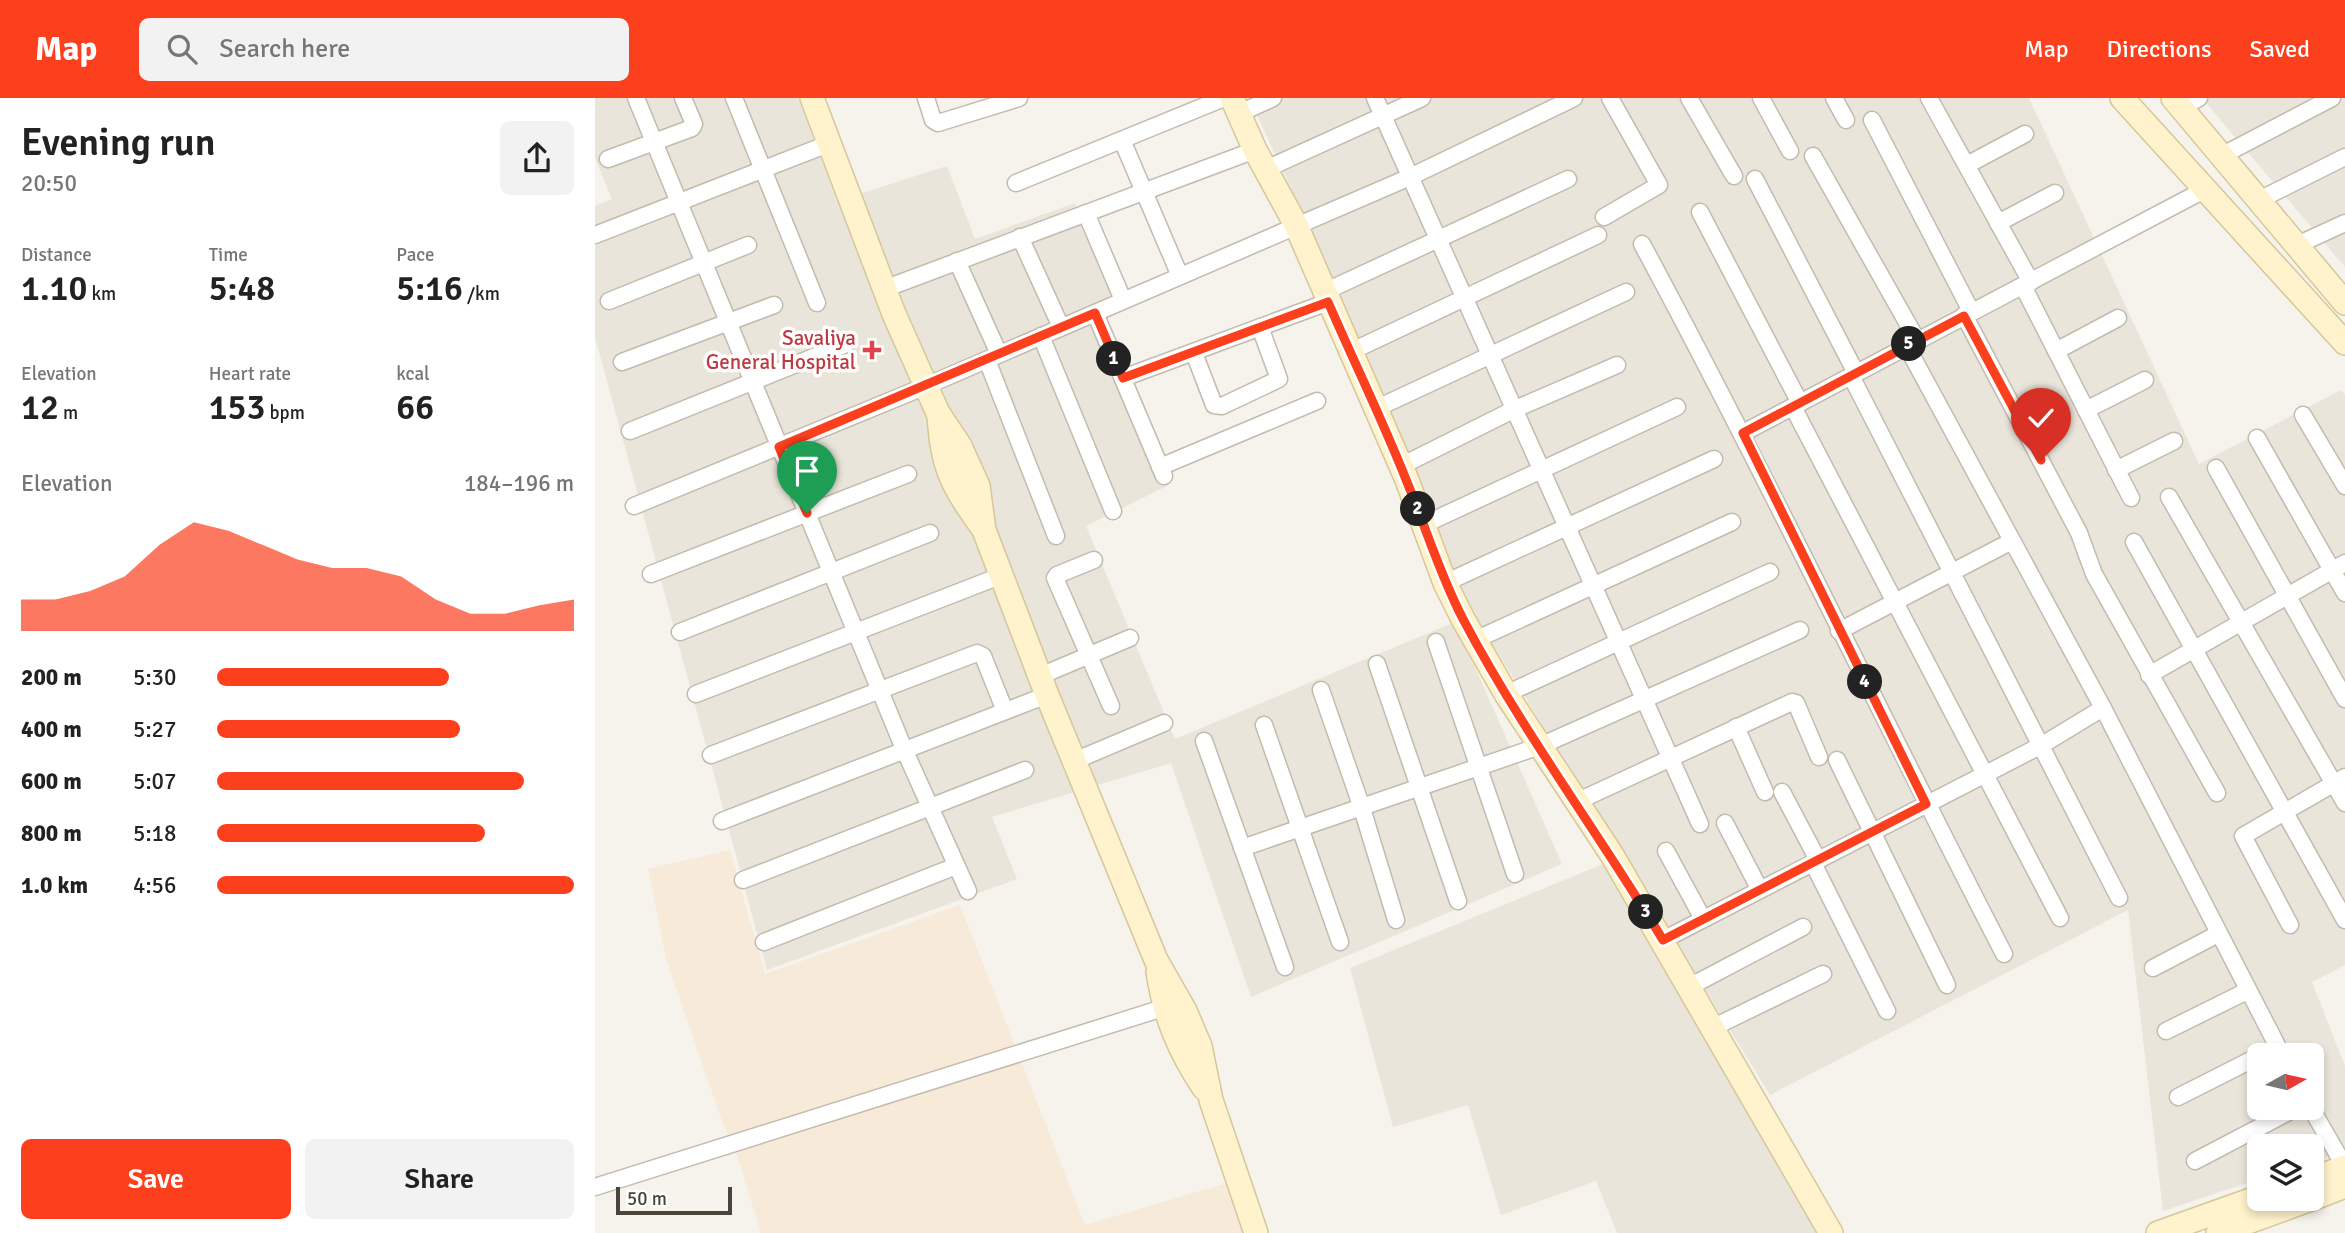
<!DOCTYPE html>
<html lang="en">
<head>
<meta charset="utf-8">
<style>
  body { margin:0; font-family:Signika,sans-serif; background:#f2f2f2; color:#222; height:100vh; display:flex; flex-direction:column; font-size:26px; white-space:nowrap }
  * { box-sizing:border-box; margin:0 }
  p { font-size:23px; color:#767676 }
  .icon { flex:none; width:38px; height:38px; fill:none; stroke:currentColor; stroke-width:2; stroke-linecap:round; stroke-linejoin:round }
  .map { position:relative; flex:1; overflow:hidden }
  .panel { display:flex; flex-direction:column; background:#fff; width:595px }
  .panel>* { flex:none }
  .needle { width:46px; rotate:82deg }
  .fabs { position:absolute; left:1652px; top:945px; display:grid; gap:14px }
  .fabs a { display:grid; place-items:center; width:77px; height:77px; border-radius:10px; background:#fff; box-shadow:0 4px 10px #0003; font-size:35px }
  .scale { position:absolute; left:21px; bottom:18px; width:116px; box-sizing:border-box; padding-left:7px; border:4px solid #4b4439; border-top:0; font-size:19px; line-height:24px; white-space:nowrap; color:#4b4439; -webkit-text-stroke:5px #fff; paint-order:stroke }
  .pin { position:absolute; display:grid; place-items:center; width:60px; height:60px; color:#fff; margin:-72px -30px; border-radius:50% 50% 50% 0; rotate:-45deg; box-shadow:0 0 7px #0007 }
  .pin .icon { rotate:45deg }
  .km { position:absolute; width:35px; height:35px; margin:-18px; border-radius:50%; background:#222; color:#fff; font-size:19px; line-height:35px; text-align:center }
  .round { display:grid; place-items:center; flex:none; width:74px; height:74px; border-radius:10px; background:#f2f2f2 }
  .overview { display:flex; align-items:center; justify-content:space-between; height:119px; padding:0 21px }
  h1 { font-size:38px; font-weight:600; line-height:52px }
  .figures { display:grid; grid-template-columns:repeat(3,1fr); gap:10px; height:119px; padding:7px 21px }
  .figures div { display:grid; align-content:center }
  .figures b { font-size:35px; font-weight:600 }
  .figures small { font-size:19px; font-weight:400 }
  .figures p { font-size:19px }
  .chart { height:196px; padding:14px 21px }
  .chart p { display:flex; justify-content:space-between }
  .chart svg { width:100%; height:126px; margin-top:7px; fill:#fc3f1d; opacity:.7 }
  .button { display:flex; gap:14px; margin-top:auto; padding:14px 21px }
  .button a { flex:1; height:80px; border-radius:10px; background:#fc3f1d; color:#fff; font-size:28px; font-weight:600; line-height:80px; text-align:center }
  .button a+a { background:#f2f2f2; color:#222 }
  ul { padding:0 21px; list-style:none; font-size:23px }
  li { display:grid; grid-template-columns:112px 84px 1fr; align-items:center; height:52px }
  li i { height:18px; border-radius:9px; background:#fc3f1d }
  header { display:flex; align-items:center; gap:42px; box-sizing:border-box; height:98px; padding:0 35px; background:#fc3f1d; color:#fff }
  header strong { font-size:33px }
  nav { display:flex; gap:38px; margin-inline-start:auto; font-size:24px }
  .search { width:490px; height:63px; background:#f2f2f2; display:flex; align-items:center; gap:18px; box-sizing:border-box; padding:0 24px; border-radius:10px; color:#767676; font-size:26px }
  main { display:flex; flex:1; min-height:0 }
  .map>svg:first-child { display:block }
  .residential { fill:#eae5da; fill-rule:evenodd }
  .commercial { fill:#f7ead8 }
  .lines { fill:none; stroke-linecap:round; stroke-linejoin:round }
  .street-casing { stroke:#c2bbae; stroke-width:19 }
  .secondary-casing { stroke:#d6c79b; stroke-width:26 }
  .street { stroke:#fff; stroke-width:16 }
  .secondary { stroke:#fff3cd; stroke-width:23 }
  .route-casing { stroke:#fff; stroke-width:14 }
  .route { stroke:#fc3f1d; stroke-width:9 }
  .health-dot { fill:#e0444e; stroke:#fff; stroke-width:2.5 }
  .labels { text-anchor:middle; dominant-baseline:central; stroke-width:7; stroke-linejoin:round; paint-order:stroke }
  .health-label { font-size:21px; fill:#be3a42; stroke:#fff; text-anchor:end }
</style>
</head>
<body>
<header>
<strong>Map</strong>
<div class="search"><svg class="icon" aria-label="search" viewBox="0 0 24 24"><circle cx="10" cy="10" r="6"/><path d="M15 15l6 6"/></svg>Search here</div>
<nav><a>Map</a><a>Directions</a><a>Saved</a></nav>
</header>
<main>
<section class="panel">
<div class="overview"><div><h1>Evening run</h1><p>20:50</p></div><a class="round"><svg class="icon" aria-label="share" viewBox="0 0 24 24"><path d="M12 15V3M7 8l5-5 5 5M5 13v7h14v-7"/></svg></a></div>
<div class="figures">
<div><p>Distance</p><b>1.10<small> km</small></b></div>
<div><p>Time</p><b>5:48</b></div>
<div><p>Pace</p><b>5:16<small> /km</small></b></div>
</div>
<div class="figures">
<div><p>Elevation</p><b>12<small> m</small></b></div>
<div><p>Heart rate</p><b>153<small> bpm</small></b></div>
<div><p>kcal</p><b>66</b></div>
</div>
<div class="chart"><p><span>Elevation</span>184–196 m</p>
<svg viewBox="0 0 160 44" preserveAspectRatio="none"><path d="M0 44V33L10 33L20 30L30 25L40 14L50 6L60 9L70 14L80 19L90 22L100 22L110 25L120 33L130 38L140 38L150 35L160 33V44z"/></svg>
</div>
<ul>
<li><b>200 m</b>5:30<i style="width:65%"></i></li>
<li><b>400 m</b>5:27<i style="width:68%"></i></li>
<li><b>600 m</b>5:07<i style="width:86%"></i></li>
<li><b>800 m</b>5:18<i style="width:75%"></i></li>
<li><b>1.0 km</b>4:56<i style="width:100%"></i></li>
</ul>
<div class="button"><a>Save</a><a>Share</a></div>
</section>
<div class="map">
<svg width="1750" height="1135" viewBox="0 0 1750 1135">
  <rect width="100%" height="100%" fill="#f6f3ec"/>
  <g class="residential">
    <path d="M 0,0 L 203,0 L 242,103 L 352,68 L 380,141 L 480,105 L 521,199 L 500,209 L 574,387 L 491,428 L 580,641 L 860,524 L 967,766 L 656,899 L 576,665 L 397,719 L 422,781 L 172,872 L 0,239 L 0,108 L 17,101 L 0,60 Z"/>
    <path d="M 654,0 L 1434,0 L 1604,366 L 1746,292 L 1750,297 L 1750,867 L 1717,884 L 1750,968 L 1750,1053 L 1717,1064 L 1717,1048 L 1664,1048 L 1664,1081 L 1568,1113 L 1533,812 L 1175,997 L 861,487 L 721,144 ZM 1664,957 L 1717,957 L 1717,1010 L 1664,1010 Z"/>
    <path d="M 1607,0 L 1750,0 L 1750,169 Z"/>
    <path d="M 1008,766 L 1157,1019 L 1223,1135 L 1022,1135 L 1001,1083 L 906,1117 L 873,1007 L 798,1029 L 755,870 Z"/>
  </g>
  <path class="commercial" d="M 135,752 L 170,876 L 365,807 L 490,1127 L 632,1085 L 647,1135 L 166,1135 L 142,1057 L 128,1026 L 71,861 L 53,771 Z"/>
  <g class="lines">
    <defs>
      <g id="street">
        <path d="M 41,0 L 309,651 L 373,793"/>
        <path d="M 139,0 L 222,205"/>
        <path d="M 331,0 L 338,22 L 343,25 L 424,0"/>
        <path d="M 780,0 L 1105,726"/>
        <path d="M 1094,0 L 1139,78"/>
        <path d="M 1166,0 L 1195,53"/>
        <path d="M 1239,0 L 1251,22"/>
        <path d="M 1334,0 L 1436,184"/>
        <path d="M 1586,9 L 1604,0"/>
        <path d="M 645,15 L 678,0"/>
        <path d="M 1277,22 L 1376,213"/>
        <path d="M 527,42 L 585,178"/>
        <path d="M 1218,58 L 1322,242"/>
        <path d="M 1626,58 L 1737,0"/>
        <path d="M 13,61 L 97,30 L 99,26 L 88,0"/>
        <path d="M 1372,67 L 1430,36"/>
        <path d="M 671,71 L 827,0"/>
        <path d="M 1160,81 L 1261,275"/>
        <path d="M 421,85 L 629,0"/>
        <path d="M 1664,102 L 1750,59"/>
        <path d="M 1105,114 L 1205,305"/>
        <path d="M 491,115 L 528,202"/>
        <path d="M 1009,119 L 1064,87 L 1015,0"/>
        <path d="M 1403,125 L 1460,95"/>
        <path d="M 0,137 L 233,46"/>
        <path d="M 425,139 L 466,229"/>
        <path d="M 1047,146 C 1173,380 1287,620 1409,856"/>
        <path d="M 1700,148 L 1750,125"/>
        <path d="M 362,163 L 404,256"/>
        <path d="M 1428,188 L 1536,400"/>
        <path d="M 289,191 L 660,52"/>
        <path d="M 729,194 L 973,81"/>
        <path d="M 14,203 L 153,147"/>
        <path d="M 500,215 L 569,378"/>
        <path d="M 1369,217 L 1484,435 L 1499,476 L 1622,695"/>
        <path d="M 446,238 L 518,413"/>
        <path d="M 1311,247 L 1508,610 L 1687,957"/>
        <path d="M 1461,253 L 1523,220"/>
        <path d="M 755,254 L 1003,137"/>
        <path d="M 599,255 L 619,307 L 627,308 L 684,281 L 665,229"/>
        <path d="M 392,262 L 461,438"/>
        <path d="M 27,264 L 179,207"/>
        <path d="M 1256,278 L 1524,800"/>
        <path d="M 528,280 L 733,204"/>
        <path d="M 1198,309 L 1465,820"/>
        <path d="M 780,311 L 1031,194"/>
        <path d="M 1491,312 L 1550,282"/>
        <path d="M 1708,317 L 1750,388"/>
        <path d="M 35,333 L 251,246"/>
        <path d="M 1148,335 L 1609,92"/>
        <path d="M 1662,340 L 1750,495"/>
        <path d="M 806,368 L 918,312 L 1022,267"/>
        <path d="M 565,369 L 722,303"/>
        <path d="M 1621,370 L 1750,601"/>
        <path d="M 1521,372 L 1579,343"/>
        <path d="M 1574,399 L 1750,705"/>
        <path d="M 39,408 L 331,288 L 815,79 L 979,0"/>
        <path d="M 828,427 L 1082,309"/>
        <path d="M 1539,444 L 1750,822"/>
        <path d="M 499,462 L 462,477 L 460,480 L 516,608"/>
        <path d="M 56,476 L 313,376"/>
        <path d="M 850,485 L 1119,361"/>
        <path d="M 1244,533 L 1417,443"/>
        <path d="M 85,534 L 335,435"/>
        <path d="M 880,542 L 1137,424"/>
        <path d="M 841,544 L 920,776"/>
        <path d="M 782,566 L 863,803"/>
        <path d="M 1554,577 L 1750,465"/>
        <path d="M 445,578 L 535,540"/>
        <path d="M 726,592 L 766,707 L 801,822"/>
        <path d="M 101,596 L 405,478"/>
        <path d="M 911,596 L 1175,474"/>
        <path d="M 669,627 L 745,844"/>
        <path d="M 1141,629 L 1170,694"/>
        <path d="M 609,643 L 690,869"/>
        <path d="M 116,657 L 382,555 L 388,558 L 410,613"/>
        <path d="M 1242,662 L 1352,887"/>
        <path d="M 479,663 L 569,625"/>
        <path d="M 1187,694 L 1223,762"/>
        <path d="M 981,704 L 1197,604 L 1201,605 L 1224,659"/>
        <path d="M 127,723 L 452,597"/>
        <path d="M 1130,725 L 1165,792"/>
        <path d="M 647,750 L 945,648 L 1205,532"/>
        <path d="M 1071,753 L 1108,821"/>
        <path d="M 1218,765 L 1292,913"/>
        <path d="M 148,782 L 430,672"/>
        <path d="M 1695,827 L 1648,738 L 1750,679"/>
        <path d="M 1068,842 L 1447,647 L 1508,610"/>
        <path d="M 169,844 L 361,768"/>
        <path d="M 1558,870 L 1623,836"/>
        <path d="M 1094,889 L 1208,829"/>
        <path d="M 1117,930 L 1228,876"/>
        <path d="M 1571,933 L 1652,893"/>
        <path d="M 1583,999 L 1664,958"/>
        <path d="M 1716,1010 L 1750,1069"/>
        <path d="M 1600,1063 L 1701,1010"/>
        <path d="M 0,1089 L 568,910"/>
      </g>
      <g id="secondary">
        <path d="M 217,0 L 299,216 L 343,315 L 365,348 L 383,388 L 389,432 L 452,597 L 561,862 L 590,913 L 605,948 L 616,1002 L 661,1135"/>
        <path d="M 637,0 L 660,52 L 701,127 L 812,382 L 850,485 L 868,521 L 911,596 L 1017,757 L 1236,1135"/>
        <path d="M 1527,0 L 1750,245"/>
        <path d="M 1578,0 L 1750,205"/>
        <path d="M 344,317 C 347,369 357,388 387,429"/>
        <path d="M 563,874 C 570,919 584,953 609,990"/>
        <path d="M 1717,1081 L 1750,1069"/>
        <path d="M 1717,1101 L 1750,1088"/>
        <path d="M 1563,1135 L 1664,1099"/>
        <path d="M 1623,1135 L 1716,1101"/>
      </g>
    </defs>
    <use href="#street" class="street-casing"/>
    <use href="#secondary" class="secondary-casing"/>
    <use href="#street" class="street"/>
    <use href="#secondary" class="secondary"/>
  </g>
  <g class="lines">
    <defs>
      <path id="route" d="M 212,415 L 184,349 L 500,215 L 528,280 L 733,204 C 759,264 788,323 812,384 C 831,430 845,477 868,521 C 927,633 1003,734 1068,842 L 1331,706 L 1148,335 L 1369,218 L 1446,362"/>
    </defs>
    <use href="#route" class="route-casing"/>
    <use href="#route" class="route"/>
  </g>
  <path class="health-dot" d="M273.5 241.5h7v7h7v7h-7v7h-7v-7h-7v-7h7z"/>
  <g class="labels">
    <g class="health-label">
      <text x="261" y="240">Savaliya<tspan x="261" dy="24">General Hospital</tspan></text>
    </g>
  </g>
</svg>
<div class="fabs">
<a><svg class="needle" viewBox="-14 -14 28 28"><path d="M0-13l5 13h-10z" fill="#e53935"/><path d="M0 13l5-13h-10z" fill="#767676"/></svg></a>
<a><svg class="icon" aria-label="layers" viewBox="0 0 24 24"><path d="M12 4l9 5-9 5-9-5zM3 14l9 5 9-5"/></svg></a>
</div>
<div class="scale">50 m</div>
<div class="pin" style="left:212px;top:415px;background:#1e9e55"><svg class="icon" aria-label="arrive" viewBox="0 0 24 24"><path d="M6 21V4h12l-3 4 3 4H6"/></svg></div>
<div class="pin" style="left:1446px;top:362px;background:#d93025"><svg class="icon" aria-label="check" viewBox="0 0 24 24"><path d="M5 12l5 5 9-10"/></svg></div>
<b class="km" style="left:519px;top:261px">1</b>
<b class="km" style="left:823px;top:411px">2</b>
<b class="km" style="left:1051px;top:814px">3</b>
<b class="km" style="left:1270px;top:584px">4</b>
<b class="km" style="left:1314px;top:246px">5</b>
</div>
</main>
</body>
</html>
